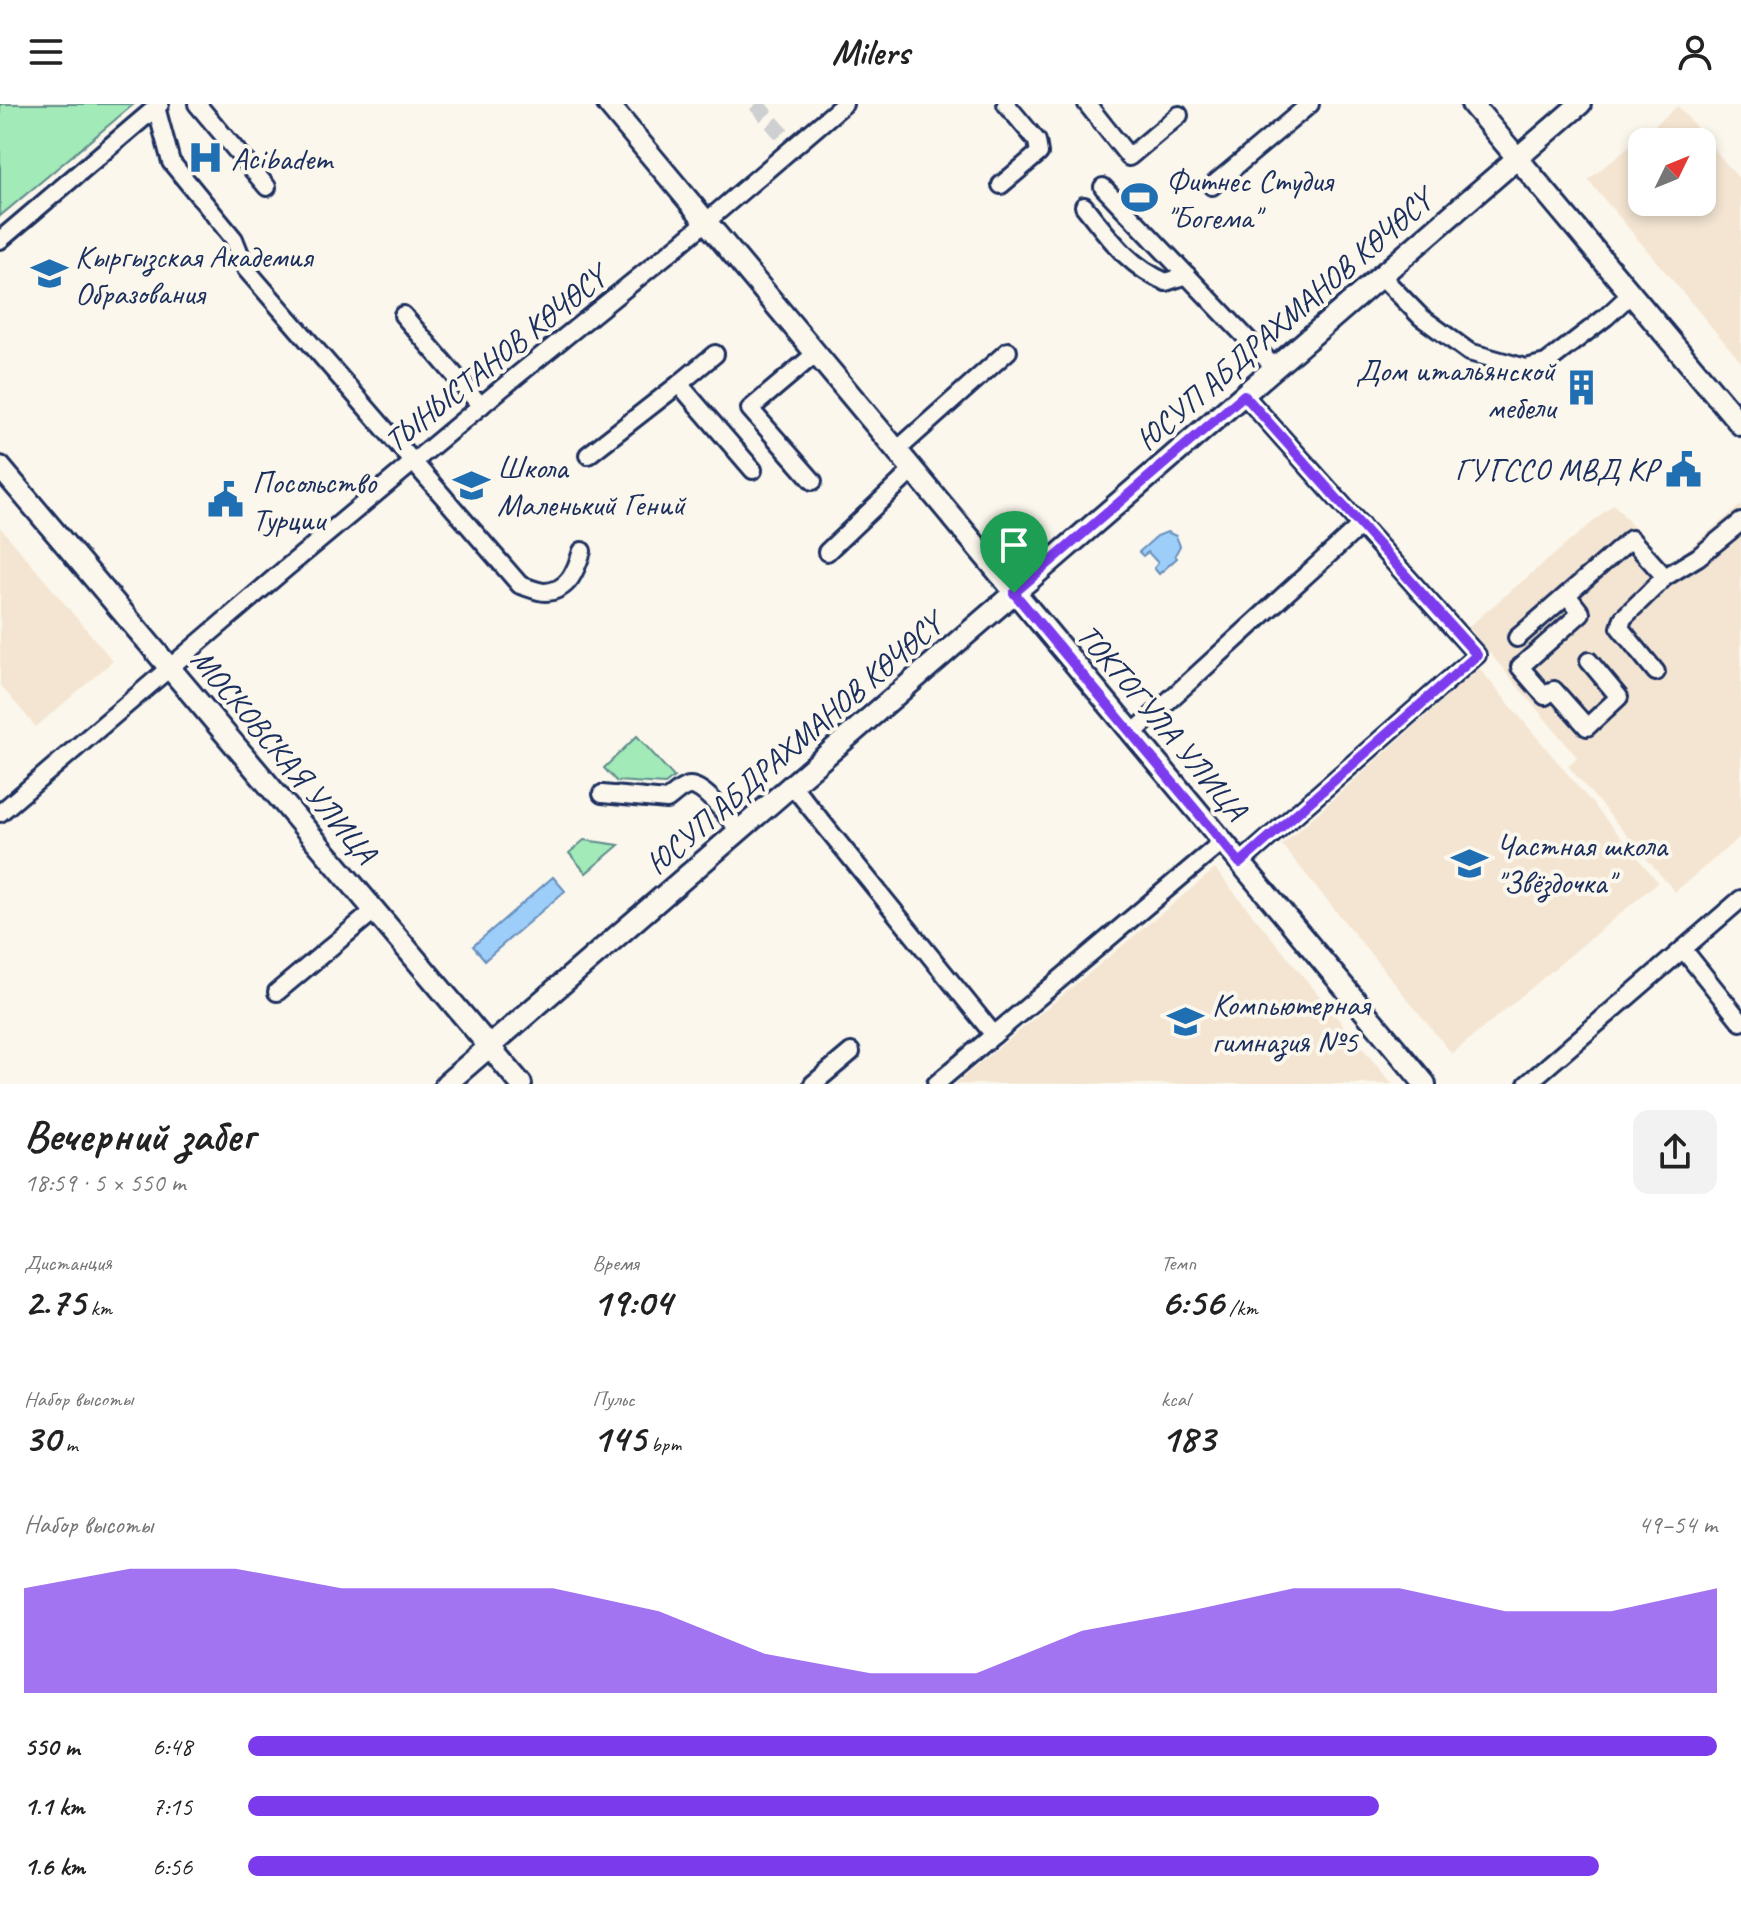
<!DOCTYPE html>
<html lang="ru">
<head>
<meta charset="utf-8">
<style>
  body { margin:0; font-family:Caveat,sans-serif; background:#f2f2f2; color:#222; height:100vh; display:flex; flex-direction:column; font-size:30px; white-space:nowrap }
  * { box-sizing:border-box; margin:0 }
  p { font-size:26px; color:#767676 }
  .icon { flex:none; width:44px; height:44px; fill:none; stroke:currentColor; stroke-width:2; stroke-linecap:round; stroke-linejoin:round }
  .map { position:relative; height:980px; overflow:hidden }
  .side { display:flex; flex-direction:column; background:#fff; flex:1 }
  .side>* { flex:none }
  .needle { width:52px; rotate:47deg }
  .fabs { position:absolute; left:1628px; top:24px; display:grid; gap:16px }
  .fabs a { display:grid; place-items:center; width:88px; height:88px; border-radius:16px; background:#fff; box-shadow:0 4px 12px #0003; font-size:40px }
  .pin { position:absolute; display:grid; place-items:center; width:68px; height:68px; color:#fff; margin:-82px -34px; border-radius:50% 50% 50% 0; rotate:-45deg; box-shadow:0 0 8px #0007 }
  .pin .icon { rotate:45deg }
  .round { display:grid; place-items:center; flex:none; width:84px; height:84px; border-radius:16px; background:#f2f2f2 }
  .headline { display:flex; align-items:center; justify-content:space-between; height:136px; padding:0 24px }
  h1 { font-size:44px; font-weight:700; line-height:60px }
  .stats { display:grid; grid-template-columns:repeat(3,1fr); gap:12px; height:136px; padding:8px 24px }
  .stats div { display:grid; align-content:center }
  .stats b { font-size:40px; font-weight:700 }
  .stats small { font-size:22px; font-weight:400 }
  .stats p { font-size:22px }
  .chart { height:224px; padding:16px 24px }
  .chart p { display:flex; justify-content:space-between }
  .chart svg { width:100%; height:144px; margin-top:8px; fill:#7c3aed; opacity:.7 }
  ul { padding:0 24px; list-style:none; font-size:26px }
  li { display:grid; grid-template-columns:128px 96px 1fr; align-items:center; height:60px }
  li i { height:20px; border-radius:10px; background:#7c3aed }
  header { display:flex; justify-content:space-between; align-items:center; height:104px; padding:0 24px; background:#fff; font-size:36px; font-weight:700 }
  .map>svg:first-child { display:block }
  .built { fill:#f4e5d2; fill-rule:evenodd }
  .green { fill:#a2eab8; stroke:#5e8c8b; stroke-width:2 }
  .water { fill:#9ccef9; stroke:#688ebb; stroke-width:2 }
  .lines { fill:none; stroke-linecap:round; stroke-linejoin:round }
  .minor-tunnel { stroke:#cecfd0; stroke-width:16; stroke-dasharray:16 8; stroke-linecap:butt }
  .minor-casing { stroke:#1b2f5e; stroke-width:22 }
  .major-casing { stroke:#1b2f5e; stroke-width:26 }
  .minor { stroke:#fbf7ec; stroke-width:16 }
  .major { stroke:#fbf7ec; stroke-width:20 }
  .route-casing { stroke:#fff; stroke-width:16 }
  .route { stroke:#7c3aed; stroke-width:10 }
  .labels { text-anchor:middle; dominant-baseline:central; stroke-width:8; stroke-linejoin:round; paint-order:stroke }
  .poi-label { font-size:32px; fill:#1b2f5e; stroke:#fbf7ec; text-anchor:start }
  .street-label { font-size:32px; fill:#1b2f5e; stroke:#fbf7ec }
</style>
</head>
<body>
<header><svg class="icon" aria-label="menu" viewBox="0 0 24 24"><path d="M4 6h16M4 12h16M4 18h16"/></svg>Milers<svg class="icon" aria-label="person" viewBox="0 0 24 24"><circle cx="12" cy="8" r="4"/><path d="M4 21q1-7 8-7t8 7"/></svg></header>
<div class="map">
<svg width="1741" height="980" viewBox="0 0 1741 980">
  <rect width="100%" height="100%" fill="#fbf7ec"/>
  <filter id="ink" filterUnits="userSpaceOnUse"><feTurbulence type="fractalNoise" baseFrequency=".0125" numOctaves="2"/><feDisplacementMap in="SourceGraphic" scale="16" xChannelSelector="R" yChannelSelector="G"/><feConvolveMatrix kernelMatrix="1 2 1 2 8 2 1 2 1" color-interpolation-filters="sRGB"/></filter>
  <g filter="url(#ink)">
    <g class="built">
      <path d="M 1678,2 L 1741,77 L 1741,258 L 1588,76 ZM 1642,38 L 1702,38 L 1702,98 L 1642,98 Z"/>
      <path d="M 1614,400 L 1667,463 L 1741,401 L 1741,732 L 1675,788 L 1568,662 L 1577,653 L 1468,523 Z"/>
      <path d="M 0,423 L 113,557 L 36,623 L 0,581 Z"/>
      <path d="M 1479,564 L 1658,778 L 1452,950 L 1282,741 Z"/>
      <path d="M 1215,765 L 1392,980 L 955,980 Z"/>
    </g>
    <g class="green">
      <path d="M 0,0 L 134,0 L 0,112 Z"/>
      <path d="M 637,632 L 674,673 L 665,680 L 616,677 L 604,664 Z"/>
      <path d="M 584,736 L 619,741 L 586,769 L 569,749 Z"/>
    </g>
    <g class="water">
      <path d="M 1167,428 L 1176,432 L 1180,442 L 1175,451 L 1177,454 L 1159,470 L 1154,464 L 1158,459 L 1148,448 L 1143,452 L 1139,448 L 1157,432 Z"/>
      <path d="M 553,773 L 565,787 L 485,856 L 473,842 Z"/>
    </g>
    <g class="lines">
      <path class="minor-tunnel" d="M 756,0 L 793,43"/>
      <defs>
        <g id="minor">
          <path d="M 197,0 L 267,83"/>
          <path d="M 1087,0 L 1129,53 L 1179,11"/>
          <path d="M 156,3 L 171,58 L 234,135 L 246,165 L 520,481 C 527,483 538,488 545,488 C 569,487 576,466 582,447"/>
          <path d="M 1001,81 L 1039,49 L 1037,37 L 1006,0"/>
          <path d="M 1212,82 L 1310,0"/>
          <path d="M 1103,83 L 1275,264"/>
          <path d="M 1084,102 C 1109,133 1128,162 1166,178 L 1187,171"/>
          <path d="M 0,136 L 160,0"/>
          <path d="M 1381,172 L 1421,213 L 1469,248 L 1526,264 L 1546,259 L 1606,213 L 1631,190"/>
          <path d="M 403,211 L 481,302"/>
          <path d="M 679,280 L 715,250"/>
          <path d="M 896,347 L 1008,247"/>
          <path d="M 588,351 L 679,280 L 753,366"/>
          <path d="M 813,377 L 750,305 L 815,250"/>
          <path d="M 827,448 L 912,367"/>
          <path d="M 1567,491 L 1581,509 L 1520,563 L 1545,592 L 1554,586 L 1587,623 L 1619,593 L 1589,557"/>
          <path d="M 1517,534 L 1631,435 L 1665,473"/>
          <path d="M 1656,568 L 1620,524 L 1623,514 L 1665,473 L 1698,453 L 1741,418"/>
          <path d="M 1132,630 L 1361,421"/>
          <path d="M 792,681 L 994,931"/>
          <path d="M 602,690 L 667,696 C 674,691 682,682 690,682 C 705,682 730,716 740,727"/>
          <path d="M 0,709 L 285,465 L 519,270 L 680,140 L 844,0"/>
          <path d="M 1240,759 L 1477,551 L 1244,291"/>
          <path d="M 1683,845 L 1741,918"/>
          <path d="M 277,888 L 375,806"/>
          <path d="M 813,980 L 851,948"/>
          <path d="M 936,980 L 1222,738"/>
          <path d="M 1527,980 L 1741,795"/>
        </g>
        <g id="major">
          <path d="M 608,0 L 1425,980"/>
          <path d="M 1472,0 L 1741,321"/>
          <path d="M 0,363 L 521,980"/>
          <path d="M 446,980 L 1580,0"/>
        </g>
      </defs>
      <use href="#minor" class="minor-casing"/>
      <use href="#major" class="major-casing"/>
      <use href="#minor" class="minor"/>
      <use href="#major" class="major"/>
    </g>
  </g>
  <g class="lines" filter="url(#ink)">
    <defs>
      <path id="route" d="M 1244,291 L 1477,551 L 1240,759 L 1014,489 Z"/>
    </defs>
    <use href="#route" class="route-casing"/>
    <use href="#route" class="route"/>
  </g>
  <defs>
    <symbol id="hospital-bare" viewBox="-9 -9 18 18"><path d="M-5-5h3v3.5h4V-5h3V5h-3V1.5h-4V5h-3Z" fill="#1f6fb2" stroke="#fbf7ec" stroke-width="2.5" paint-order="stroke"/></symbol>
    <symbol id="stadium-bare" viewBox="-9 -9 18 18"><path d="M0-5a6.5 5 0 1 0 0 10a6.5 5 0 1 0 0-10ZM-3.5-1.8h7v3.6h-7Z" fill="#1f6fb2" stroke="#fbf7ec" stroke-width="2.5" paint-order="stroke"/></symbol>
    <symbol id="university-bare" viewBox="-9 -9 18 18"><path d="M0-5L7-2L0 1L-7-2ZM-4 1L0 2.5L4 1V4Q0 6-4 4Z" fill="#1f6fb2" stroke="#fbf7ec" stroke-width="2.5" paint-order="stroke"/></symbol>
    <symbol id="building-bare" viewBox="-9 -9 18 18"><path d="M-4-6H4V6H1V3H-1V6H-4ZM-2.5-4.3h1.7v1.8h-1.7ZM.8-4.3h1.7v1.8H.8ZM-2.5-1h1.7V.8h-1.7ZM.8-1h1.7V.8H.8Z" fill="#1f6fb2" stroke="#fbf7ec" stroke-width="2.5" paint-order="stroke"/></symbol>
    <symbol id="civic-bare" viewBox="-9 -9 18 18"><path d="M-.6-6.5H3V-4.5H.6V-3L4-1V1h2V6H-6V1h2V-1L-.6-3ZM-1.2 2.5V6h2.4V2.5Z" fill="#1f6fb2" stroke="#fbf7ec" stroke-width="2.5" paint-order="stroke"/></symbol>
    <symbol id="school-bare" viewBox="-9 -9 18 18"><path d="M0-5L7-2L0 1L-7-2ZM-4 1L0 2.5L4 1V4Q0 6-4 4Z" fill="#1f6fb2" stroke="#fbf7ec" stroke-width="2.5" paint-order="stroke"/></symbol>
  </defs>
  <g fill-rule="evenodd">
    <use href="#hospital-bare" x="180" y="28" width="51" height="51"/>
    <use href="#stadium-bare" x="1114" y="68" width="51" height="51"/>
    <use href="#university-bare" x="24" y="144" width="51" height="51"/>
    <use href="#building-bare" x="1556" y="258" width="51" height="51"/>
    <use href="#civic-bare" x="1658" y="340" width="51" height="51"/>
    <use href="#school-bare" x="446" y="356" width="51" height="51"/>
    <use href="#civic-bare" x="200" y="370" width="51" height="51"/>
    <use href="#school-bare" x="1444" y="734" width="51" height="51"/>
    <use href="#school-bare" x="1160" y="892" width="51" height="51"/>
  </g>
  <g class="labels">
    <g class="poi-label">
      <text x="231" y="54">Acibadem</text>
      <text x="1166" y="76">Фитнес Студия<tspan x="1166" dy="37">"Богема"</tspan></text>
      <text x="75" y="152">Кыргызская Академия<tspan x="75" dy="37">Образования</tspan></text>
      <text x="1555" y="266" text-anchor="end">Дом итальянской<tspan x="1555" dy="37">мебели</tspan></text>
      <text x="497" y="363">Школа<tspan x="497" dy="37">Маленький Гений</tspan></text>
      <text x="1658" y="365" text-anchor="end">ГУГССО МВД КР</text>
      <text x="252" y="378">Посольство<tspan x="252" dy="37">Турции</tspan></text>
      <text x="1496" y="741">Частная школа<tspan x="1496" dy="37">"Звёздочка"</tspan></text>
      <text x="1212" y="900">Компьютерная<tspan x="1212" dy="37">гимназия №5</tspan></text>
    </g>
    <g class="street-label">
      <text transform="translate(1284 216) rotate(-41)">ЮСУП АБДРАХМАНОВ КӨЧӨСҮ</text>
      <text transform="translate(495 255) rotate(-39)">ТЫНЫСТАНОВ КӨЧӨСҮ</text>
      <text transform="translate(1162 618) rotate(50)">ТОКТОГУЛА УЛИЦА</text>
      <text transform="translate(794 640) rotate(-41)">ЮСУП АБДРАХМАНОВ КӨЧӨСҮ</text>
      <text transform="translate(284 652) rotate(50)">МОСКОВСКАЯ УЛИЦА</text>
    </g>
  </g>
</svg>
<div class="fabs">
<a><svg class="needle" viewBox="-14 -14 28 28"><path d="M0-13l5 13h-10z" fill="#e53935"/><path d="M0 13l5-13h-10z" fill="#767676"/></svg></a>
</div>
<div class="pin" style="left:1014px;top:489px;background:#1e9e55"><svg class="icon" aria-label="arrive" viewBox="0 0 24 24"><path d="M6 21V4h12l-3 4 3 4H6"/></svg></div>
</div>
<section class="side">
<div class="headline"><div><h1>Вечерний забег</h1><p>18:59 · 5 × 550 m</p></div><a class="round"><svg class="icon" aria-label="share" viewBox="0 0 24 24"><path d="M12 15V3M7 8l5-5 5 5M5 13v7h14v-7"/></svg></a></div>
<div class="stats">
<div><p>Дистанция</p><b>2.75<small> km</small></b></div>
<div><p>Время</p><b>19:04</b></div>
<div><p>Темп</p><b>6:56<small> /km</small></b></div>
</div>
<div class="stats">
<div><p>Набор высоты</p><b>30<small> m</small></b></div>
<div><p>Пульс</p><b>145<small> bpm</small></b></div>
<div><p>kcal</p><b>183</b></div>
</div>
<div class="chart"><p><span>Набор высоты</span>49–54 m</p>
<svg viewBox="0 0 160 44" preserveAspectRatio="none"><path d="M0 44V12L10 6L20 6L30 12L40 12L50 12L60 19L70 32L80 38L90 38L100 25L110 19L120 12L130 12L140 19L150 19L160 12V44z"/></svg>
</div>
<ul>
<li><b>550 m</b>6:48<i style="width:100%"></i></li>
<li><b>1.1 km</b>7:15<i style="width:77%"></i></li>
<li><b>1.6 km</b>6:56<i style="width:92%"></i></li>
</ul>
</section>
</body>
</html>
